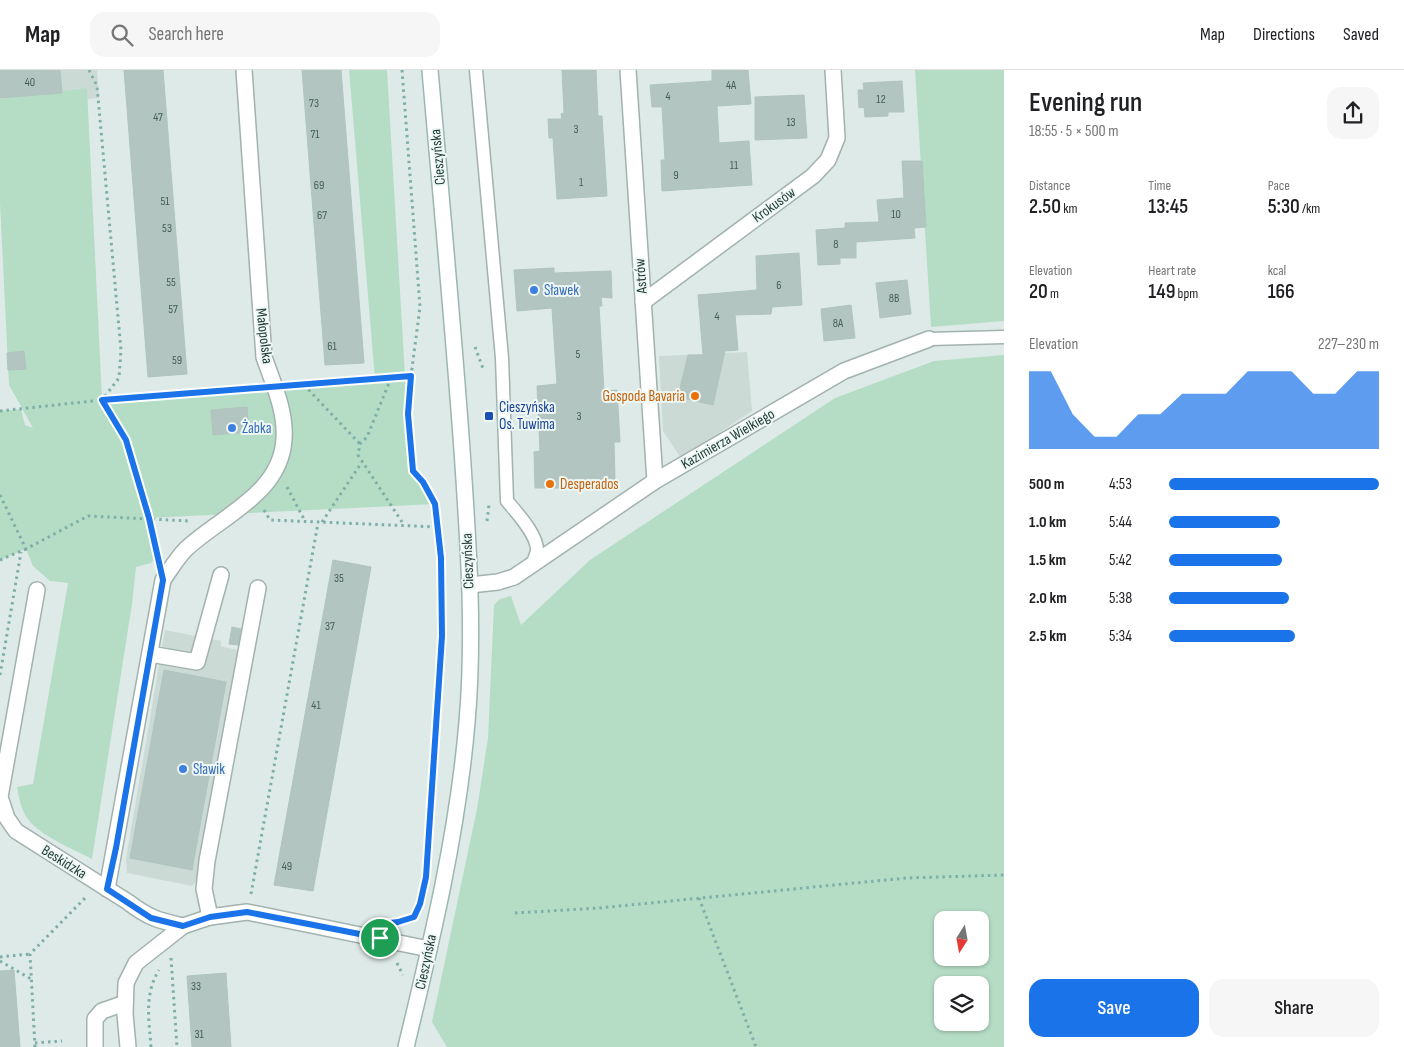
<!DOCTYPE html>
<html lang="en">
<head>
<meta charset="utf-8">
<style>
  body { margin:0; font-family:"Sofia Sans Condensed",sans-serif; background:#f6f6f6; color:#202124; height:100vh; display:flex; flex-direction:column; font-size:19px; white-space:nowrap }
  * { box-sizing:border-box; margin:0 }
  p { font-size:16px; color:#757577 }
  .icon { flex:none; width:28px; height:28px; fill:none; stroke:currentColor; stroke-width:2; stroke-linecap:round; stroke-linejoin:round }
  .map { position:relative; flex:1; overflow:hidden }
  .side { display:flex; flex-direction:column; background:#fff; width:400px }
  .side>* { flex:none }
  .needle { width:32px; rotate:191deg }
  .fabs { position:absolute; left:934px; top:841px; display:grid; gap:10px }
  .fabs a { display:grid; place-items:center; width:55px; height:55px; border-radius:10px; background:#fff; box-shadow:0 1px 4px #0004; font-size:25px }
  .pin { position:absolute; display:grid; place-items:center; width:42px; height:42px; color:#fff; margin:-21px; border:2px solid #fff; border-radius:50%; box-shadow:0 1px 5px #0007 }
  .round { display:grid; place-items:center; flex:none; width:52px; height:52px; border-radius:15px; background:#f6f6f6 }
  .headline { display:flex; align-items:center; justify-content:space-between; height:85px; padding:0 25px }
  h1 { font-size:28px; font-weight:600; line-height:38px }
  .metrics { display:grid; grid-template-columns:repeat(3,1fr); gap:8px; height:85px; padding:5px 25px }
  .metrics div { display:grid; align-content:center }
  .metrics b { font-size:21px; font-weight:600 }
  .metrics small { font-size:14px; font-weight:400 }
  .metrics p { font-size:14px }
  .chart { height:140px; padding:10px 25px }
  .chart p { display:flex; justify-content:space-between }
  .chart svg { width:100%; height:90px; margin-top:5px; fill:#1a73e8; opacity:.7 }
  .button { display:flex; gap:10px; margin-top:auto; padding:10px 25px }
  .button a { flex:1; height:58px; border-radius:15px; background:#1a73e8; color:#fff; font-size:20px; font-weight:600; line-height:58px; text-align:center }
  .button a+a { background:#f6f6f6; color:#202124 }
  ul { padding:0 25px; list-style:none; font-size:16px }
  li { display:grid; grid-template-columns:80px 60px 1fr; align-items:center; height:38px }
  li i { height:12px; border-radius:6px; background:#1a73e8 }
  header { display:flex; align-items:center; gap:30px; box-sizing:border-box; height:70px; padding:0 25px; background:#fff; border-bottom:1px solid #e0e0e0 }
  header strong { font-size:24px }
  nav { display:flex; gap:28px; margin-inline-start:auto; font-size:18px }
  .search { width:350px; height:45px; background:#f6f6f6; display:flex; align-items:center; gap:12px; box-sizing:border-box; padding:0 18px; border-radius:15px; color:#757577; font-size:19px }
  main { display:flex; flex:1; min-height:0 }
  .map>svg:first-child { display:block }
  .built { fill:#ccdad6 }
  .green { fill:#b5ddc6; fill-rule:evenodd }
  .building { fill:#b3c5c0; stroke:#b0c4bf }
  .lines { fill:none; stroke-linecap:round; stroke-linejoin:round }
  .service-casing { stroke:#a1b2af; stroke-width:15 }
  .minor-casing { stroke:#a1b2af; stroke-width:18 }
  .secondary-casing { stroke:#9cb6b1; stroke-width:18 }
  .path { stroke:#7dafa8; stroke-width:3; stroke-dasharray:2.5 4; stroke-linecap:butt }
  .service { stroke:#fff; stroke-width:12 }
  .minor { stroke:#fff; stroke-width:15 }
  .secondary { stroke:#fff; stroke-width:15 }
  .route-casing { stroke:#fff; stroke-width:10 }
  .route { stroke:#1a73e8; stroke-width:6 }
  .shop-dot { fill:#3f7fe0; stroke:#eef7f4; stroke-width:2 }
  .food-dot { fill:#e8710a; stroke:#eef7f4; stroke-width:2 }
  .transit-dot { fill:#1a4fb4; stroke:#eef7f4; stroke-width:2 }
  .labels { text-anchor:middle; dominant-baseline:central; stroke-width:4; stroke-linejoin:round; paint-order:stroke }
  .number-label { font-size:12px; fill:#445d59 }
  .street-label { font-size:15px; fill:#1f3a37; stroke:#eef7f4 }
  .shop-label { font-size:15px; fill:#366cbe; stroke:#eef7f4; text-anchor:start }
  .food-label { font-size:15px; fill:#c56008; stroke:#eef7f4; text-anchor:end }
  .transit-label { font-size:15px; fill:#164399; stroke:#eef7f4; text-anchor:start }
</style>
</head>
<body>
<header>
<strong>Map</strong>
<div class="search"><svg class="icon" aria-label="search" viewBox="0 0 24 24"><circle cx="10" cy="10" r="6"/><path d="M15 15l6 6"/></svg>Search here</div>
<nav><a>Map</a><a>Directions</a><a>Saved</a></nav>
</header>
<main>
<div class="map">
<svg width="1004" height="977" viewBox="0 0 1004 977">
  <rect width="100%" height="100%" fill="#deeae7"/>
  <g class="built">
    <path d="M 0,0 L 97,0 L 99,28 L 0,36 Z"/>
    <path d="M 747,282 L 752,341 L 681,388 L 663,361 L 659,286 Z"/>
    <path d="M 165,560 L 221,571 L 221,576 L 240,581 L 201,806 L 192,816 L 127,803 L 126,789 Z"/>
  </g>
  <g class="green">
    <path d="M 349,0 L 387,0 L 405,306 L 411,306 L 413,401 L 423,412 L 435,434 L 149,448 L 155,489 L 151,493 L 136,497 L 132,534 L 92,789 C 73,779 47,769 31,753 C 22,744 19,729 17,717 L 33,714 L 68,513 L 50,511 L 33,496 L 26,479 L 0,490 L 0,341 L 21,339 L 25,355 L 33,358 L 9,315 L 0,133 L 0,29 L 87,18 L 102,330 L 375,309 Z"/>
    <path d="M 915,0 L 1004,0 L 1004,251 L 931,257 Z"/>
    <path d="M 1004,285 L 1004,977 L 447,977 L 432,952 L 477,739 L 488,668 L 494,535 L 500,529 L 511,526 L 521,555 L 590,490 L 835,328 L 934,291 ZM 942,850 L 980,850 L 980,888 L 942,888 ZM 942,915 L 980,915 L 980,952 L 942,952 Z"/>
  </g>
  <g class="building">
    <path d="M 0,0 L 60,0 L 62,23 L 0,28 Z"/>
    <path d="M 124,0 L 163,0 L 187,304 L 148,307 Z"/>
    <path d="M 302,0 L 341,0 L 364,293 L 325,295 Z"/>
    <path d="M 562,0 L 596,0 L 598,46 L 602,46 L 607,126 L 557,129 L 553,68 L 549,68 L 548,49 L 562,49 L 561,44 L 564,43 Z"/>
    <path d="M 712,0 L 748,0 L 751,34 L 717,36 L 719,73 L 749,71 L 752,115 L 662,121 L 661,90 L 665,90 L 662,37 L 652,37 L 650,15 L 712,11 Z"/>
    <path d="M 902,11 L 904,42 L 888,42 L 888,46 L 865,47 L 864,37 L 859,38 L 858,20 L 864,20 L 863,13 Z"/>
    <path d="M 804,25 L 807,68 L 755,70 L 755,27 Z"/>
    <path d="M 902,91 L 922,91 L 926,157 L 914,158 L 915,168 L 856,172 L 856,188 L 840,188 L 840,194 L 818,195 L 816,160 L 845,158 L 845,153 L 879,152 L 877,130 L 904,128 Z"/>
    <path d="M 799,183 L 802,235 L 772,237 L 771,244 L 735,245 L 738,280 L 725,281 L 713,335 L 678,327 L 688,285 L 703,285 L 698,225 L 757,220 L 756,186 Z"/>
    <path d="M 554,198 L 554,203 L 611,201 L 612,228 L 601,227 L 602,236 L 599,236 L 604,321 L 617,320 L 620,372 L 614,372 L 615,410 L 599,411 L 599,418 L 535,418 L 534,382 L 540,381 L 537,316 L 557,314 L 552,238 L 517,241 L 514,200 Z"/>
    <path d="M 907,210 L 911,244 L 880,248 L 876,213 Z"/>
    <path d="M 851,235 L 855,268 L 824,271 L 821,239 Z"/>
    <path d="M 24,281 L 26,299 L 8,300 L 7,283 Z"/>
    <path d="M 247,337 L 249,362 L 213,365 L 211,340 Z"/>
    <path d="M 333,490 L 371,497 L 313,821 L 274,815 Z"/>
    <path d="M 232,557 L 241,559 L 238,575 L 229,574 Z"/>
    <path d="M 164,600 L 226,612 L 192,800 L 130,788 Z"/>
    <path d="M 14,900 L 20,977 L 0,977 L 0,901 Z"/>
    <path d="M 226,903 L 231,977 L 192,977 L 187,906 Z"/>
  </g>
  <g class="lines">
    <defs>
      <g id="service">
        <path d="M 476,0 L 502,288 L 507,431 C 516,442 538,465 537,481 C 536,486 533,491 532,496"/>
        <path d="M 929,269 L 1004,267"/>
      </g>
      <g id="minor">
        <path d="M 628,0 L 655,411"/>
        <path d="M 643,232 L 813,106 L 828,90 L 837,68 L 833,0"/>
        <path d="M 470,515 L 498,512 L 514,507 L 655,411 L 844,301 L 929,269"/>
        <path d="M 37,520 L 0,727 L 7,748 L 16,761 L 128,832 C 149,848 157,850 183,856"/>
        <path d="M 150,584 L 197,592 L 221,505"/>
        <path d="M 107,819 L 163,510 C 170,500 177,488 186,479 C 221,446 281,424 284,369 C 286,341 273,313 264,287 L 244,0"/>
        <path d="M 210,847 L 204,819 L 207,791 L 258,518"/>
        <path d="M 95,977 L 95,949 L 102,941 L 125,933"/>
        <path d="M 128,977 L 125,944 L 126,913 L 136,893 L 183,856 L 210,847 L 247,842 L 429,879"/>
      </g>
      <path id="secondary" d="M 406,977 C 432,870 458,761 467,652 C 475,561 468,470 462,380 C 453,253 441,127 430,0"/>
    </defs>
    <use href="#service" class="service-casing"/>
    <use href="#minor" class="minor-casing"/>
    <use href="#secondary" class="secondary-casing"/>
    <g class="path">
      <path d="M 89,0 L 97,16 L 121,280 L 119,308 L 102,330 L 257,319"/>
      <path d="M 402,0 L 420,237 L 411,306 L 408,344 L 413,401 L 423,412 L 435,434 L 441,488 L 442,566 L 428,780"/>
      <path d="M 475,277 L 484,301"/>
      <path d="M 391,308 L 367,367 L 360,374 L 358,385 L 404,455"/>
      <path d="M 304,315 L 360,374"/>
      <path d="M 293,316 L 411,306"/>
      <path d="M 0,341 L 102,330 L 126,370 L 157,485"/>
      <path d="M 287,417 L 305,451"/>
      <path d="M 0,425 L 26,479 L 88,446 L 190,451"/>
      <path d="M 264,440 L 270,450 L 438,457"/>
      <path d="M 487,451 L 489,435"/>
      <path d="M 322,452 L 362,392"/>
      <path d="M 0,490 L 26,479"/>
      <path d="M 0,605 L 21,482"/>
      <path d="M 251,824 L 318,453"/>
      <path d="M 699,828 L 756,977"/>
      <path d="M 515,843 L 599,838 L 906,808 L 1004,805"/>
      <path d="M 399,852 L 414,847 L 417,840"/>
      <path d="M 0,887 L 30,884"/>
      <path d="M 171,888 L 177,977"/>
      <path d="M 0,891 L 31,909"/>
      <path d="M 397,893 L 403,905"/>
      <path d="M 35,973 L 62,971"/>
      <path d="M 35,977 L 30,884 L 87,826"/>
      <path d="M 151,977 C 149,950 144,924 159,900"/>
    </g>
    <use href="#service" class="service"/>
    <use href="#minor" class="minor"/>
    <use href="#secondary" class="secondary"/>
  </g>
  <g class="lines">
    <defs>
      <path id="route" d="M 411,306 L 408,344 L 413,401 L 423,412 L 435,434 L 441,488 L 442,566 L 426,807 L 420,834 L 414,847 L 398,852 L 383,854 L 380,868 L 247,842 L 210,847 L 183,856 L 151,848 L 107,819 L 116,778 L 163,510 L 149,448 L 126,370 L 102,330 Z"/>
    </defs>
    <use href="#route" class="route-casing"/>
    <use href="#route" class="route"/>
  </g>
  <g class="shop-dot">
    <circle cx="534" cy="220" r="5"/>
    <circle cx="232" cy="358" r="5"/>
    <circle cx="183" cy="699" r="5"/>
  </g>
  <g class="food-dot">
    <circle cx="695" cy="326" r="5"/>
    <circle cx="550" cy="414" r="5"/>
  </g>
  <rect class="transit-dot" x="484" y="341" width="10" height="10" rx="2.5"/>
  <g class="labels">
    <g class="number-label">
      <text x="30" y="12">40</text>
      <text x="731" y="15">4A</text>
      <text x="668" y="26">4</text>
      <text x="881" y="29">12</text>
      <text x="314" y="33">73</text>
      <text x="158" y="47">47</text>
      <text x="791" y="52">13</text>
      <text x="576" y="59">3</text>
      <text x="315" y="64">71</text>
      <text x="734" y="95">11</text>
      <text x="676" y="105">9</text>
      <text x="581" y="112">1</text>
      <text x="319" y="115">69</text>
      <text x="165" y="131">51</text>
      <text x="896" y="144">10</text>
      <text x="322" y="145">67</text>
      <text x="167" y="158">53</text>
      <text x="836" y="174">8</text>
      <text x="171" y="212">55</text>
      <text x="779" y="215">6</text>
      <text x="894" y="228">8B</text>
      <text x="173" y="239">57</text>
      <text x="717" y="246">4</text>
      <text x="838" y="253">8A</text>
      <text x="332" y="276">61</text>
      <text x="578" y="284">5</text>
      <text x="177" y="290">59</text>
      <text x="579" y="346">3</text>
      <text x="339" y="508">35</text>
      <text x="330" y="556">37</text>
      <text x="316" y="635">41</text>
      <text x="287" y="796">49</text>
      <text x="196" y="916">33</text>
      <text x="199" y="964">31</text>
    </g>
    <g class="street-label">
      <text transform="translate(438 87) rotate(-95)">Cieszyńska</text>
      <text transform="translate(774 135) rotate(-36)">Krokusów</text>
      <text transform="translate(641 206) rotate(-94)">Astrów</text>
      <text transform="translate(264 266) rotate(83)">Małopolska</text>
      <text transform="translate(728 369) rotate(-30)">Kazimierza Wielkiego</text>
      <text transform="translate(468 491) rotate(-92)">Cieszyńska</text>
      <text transform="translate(64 792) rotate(32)">Beskidzka</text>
      <text transform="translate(426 892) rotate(-78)">Cieszyńska</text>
    </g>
    <g class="shop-label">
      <text x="544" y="220">Sławek</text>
      <text x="242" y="358">Żabka</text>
      <text x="193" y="699">Sławik</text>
    </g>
    <g class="food-label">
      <text x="685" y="326">Gospoda Bavaria</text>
      <text x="560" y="414" text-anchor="start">Desperados</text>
    </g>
    <g class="transit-label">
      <text x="499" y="337">Cieszyńska<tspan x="499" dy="17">Os. Tuwima</tspan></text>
    </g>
  </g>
</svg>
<div class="fabs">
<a><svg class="needle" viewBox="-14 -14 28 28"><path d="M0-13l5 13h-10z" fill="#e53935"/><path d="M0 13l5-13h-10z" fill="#757577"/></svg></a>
<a><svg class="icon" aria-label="layers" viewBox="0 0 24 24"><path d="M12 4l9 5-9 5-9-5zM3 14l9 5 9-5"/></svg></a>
</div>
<div class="pin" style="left:380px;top:868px;background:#1e9e55"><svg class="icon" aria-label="arrive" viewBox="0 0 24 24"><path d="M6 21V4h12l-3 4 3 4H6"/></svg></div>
</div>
<section class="side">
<div class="headline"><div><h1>Evening run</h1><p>18:55 · 5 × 500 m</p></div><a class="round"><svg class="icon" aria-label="share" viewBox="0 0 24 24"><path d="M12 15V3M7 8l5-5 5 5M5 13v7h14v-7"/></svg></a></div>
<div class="metrics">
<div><p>Distance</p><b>2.50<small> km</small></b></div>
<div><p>Time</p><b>13:45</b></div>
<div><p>Pace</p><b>5:30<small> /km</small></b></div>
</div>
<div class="metrics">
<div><p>Elevation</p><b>20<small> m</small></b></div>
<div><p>Heart rate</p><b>149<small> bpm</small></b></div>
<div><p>kcal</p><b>166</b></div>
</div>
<div class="chart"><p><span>Elevation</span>227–230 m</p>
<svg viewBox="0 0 160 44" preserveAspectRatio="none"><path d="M0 44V6L10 6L20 27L30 38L40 38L50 27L60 27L70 17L80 17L90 17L100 6L110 6L120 6L130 17L140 17L150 6L160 6V44z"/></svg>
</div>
<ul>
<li><b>500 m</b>4:53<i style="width:100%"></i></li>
<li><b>1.0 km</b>5:44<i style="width:53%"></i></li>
<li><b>1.5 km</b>5:42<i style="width:54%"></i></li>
<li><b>2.0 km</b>5:38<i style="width:57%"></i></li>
<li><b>2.5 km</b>5:34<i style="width:60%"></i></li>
</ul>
<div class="button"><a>Save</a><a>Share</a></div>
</section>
</main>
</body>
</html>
